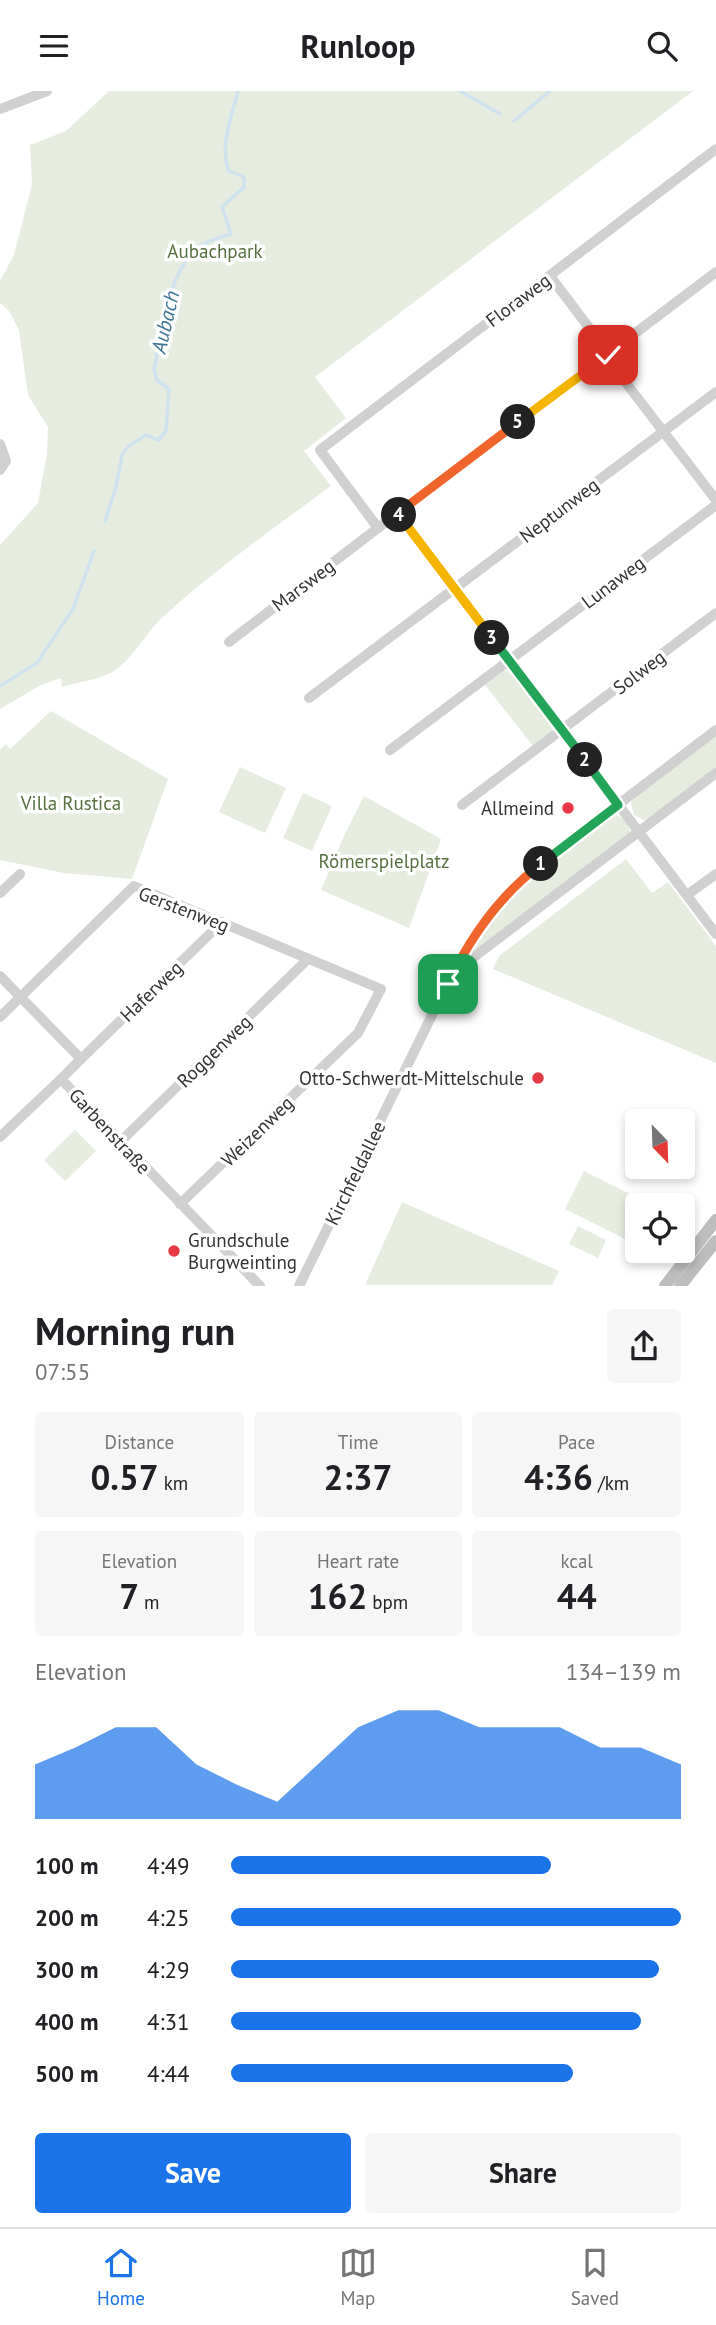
<!DOCTYPE html>
<html lang="en">
<head>
<meta charset="utf-8">
<style>
  body { margin:0; font-family:"PT Sans",sans-serif; background:#f6f6f6; color:#202124; height:100vh; display:flex; flex-direction:column; font-size:26px; white-space:nowrap }
  * { box-sizing:border-box; margin:0 }
  p { font-size:23px; color:#757577 }
  .icon { flex:none; width:38px; height:38px; fill:none; stroke:currentColor; stroke-width:2; stroke-linecap:round; stroke-linejoin:round }
  .map { position:relative; height:1195px; overflow:hidden }
  .drawer { display:flex; flex-direction:column; background:#fff; flex:1 }
  .drawer>* { flex:none }
  .needle { width:46px; rotate:157deg }
  .buttons { position:absolute; left:625px; top:1018px; display:grid; gap:14px }
  .buttons a { display:grid; place-items:center; width:70px; height:70px; border-radius:7px; background:#fff; box-shadow:0 4px 10px #0003; font-size:35px }
  .pin { position:absolute; display:grid; place-items:center; width:60px; height:60px; color:#fff; margin:-30px; border-radius:14px; box-shadow:0 4px 10px #0006 }
  .km { position:absolute; width:35px; height:35px; margin:-18px; border-radius:50%; background:#222; color:#fff; font-size:19px; line-height:35px; text-align:center }
  .round { display:grid; place-items:center; flex:none; width:74px; height:74px; border-radius:7px; background:#f6f6f6 }
  .headline { display:flex; align-items:center; justify-content:space-between; height:119px; padding:0 35px }
  h1 { font-size:38px; font-weight:700; line-height:52px }
  .stats { display:grid; grid-template-columns:repeat(3,1fr); gap:10px; height:119px; padding:7px 35px }
  .stats div { display:grid; align-content:center; border-radius:7px; background:#f6f6f6; text-align:center }
  .stats b { font-size:35px; font-weight:700 }
  .stats small { font-size:19px; font-weight:400 }
  .stats p { font-size:19px }
  .chart { height:196px; padding:14px 35px }
  .chart p { display:flex; justify-content:space-between }
  .chart svg { width:100%; height:126px; margin-top:7px; fill:#1a73e8; opacity:.7 }
  .action { display:flex; gap:14px; margin-top:auto; padding:14px 35px }
  .action a { flex:1; height:80px; border-radius:7px; background:#1a73e8; color:#fff; font-size:28px; font-weight:700; line-height:80px; text-align:center }
  .action a+a { background:#f6f6f6; color:#202124 }
  ul { padding:0 35px; list-style:none; font-size:23px }
  li { display:grid; grid-template-columns:112px 84px 1fr; align-items:center; height:52px }
  li i { height:18px; border-radius:9px; background:#1a73e8 }
  header { display:flex; justify-content:space-between; align-items:center; height:91px; padding:0 35px; background:#fff; font-size:32px; font-weight:700 }
  .menu { display:flex; justify-content:space-around; align-items:center; height:98px; border-top:2px solid #e0e0e0; background:#fff; font-size:19px; color:#757577 }
  .menu a { display:grid; justify-items:center; gap:4px }
  .menu .current { color:#1a73e8 }
  .map>svg:first-child { display:block }
  .green { fill:#e6ecdf }
  .lines { fill:none; stroke-linecap:round; stroke-linejoin:round }
  .stream { stroke:#cfe2ee; stroke-width:3.5 }
  .street { stroke:#d0d0d0; stroke-width:10 }
  .secondary { stroke:#bdbdbd; stroke-width:12 }
  .split-1-casing { stroke:#fff; stroke-width:14 }
  .split-2-casing { stroke:#fff; stroke-width:14 }
  .split-3-casing { stroke:#fff; stroke-width:14 }
  .split-4-casing { stroke:#fff; stroke-width:14 }
  .split-5-casing { stroke:#fff; stroke-width:14 }
  .split-6-casing { stroke:#fff; stroke-width:14 }
  .split-1 { stroke:#f0652b; stroke-width:9 }
  .split-2 { stroke:#22a559; stroke-width:9 }
  .split-3 { stroke:#22a559; stroke-width:9 }
  .split-4 { stroke:#f5b400; stroke-width:9 }
  .split-5 { stroke:#f0652b; stroke-width:9 }
  .split-6 { stroke:#f5b400; stroke-width:9 }
  .poi-dot { fill:#e63946; stroke:#fff; stroke-width:2.5 }
  .labels { text-anchor:middle; dominant-baseline:central; stroke-width:7; stroke-linejoin:round; paint-order:stroke }
  .park-label { font-size:19px; fill:#56703f; stroke:#fff }
  .street-label { font-size:19px; fill:#333; stroke:#fff }
  .poi-label { font-size:19px; fill:#333; stroke:#fff; text-anchor:end }
  .water-label { font-size:21px; font-style:italic; fill:#3f7597; stroke:#fff }
</style>
</head>
<body>
<header><svg class="icon" aria-label="menu" viewBox="0 0 24 24"><path d="M4 6h16M4 12h16M4 18h16"/></svg>Runloop<svg class="icon" aria-label="search" viewBox="0 0 24 24"><circle cx="10" cy="10" r="6"/><path d="M15 15l6 6"/></svg></header>
<div class="map">
<svg width="716" height="1195" viewBox="0 0 716 1195">
  <rect width="100%" height="100%" fill="#fff"/>
  <g class="green">
    <path d="M 109,0 L 693,0 L 315,286 L 346,327 L 304,360 L 331,395 C 274,437 217,477 164,525 C 146,541 134,567 114,580 C 99,589 78,591 62,596 L 61,587 L 39,595 L 0,618 L 0,454 L 38,412 L 47,362 L 48,336 L 28,304 L 19,239 L 9,220 L 0,212 L 0,190 L 14,164 L 32,93 L 30,54 L 66,40 Z"/>
    <path d="M 505,579 L 511,580 L 552,635 L 552,641 L 533,655 L 485,594 Z"/>
    <path d="M 51,620 L 168,688 L 132,788 L 64,782 L 0,769 L 0,659 L 6,653 L 10,658 Z"/>
    <path d="M 716,644 L 716,677 L 651,726 L 644,729 L 634,724 L 631,713 L 632,708 Z"/>
    <path d="M 240,676 L 286,697 L 265,742 L 219,721 Z"/>
    <path d="M 303,702 L 332,715 L 312,760 L 283,747 Z"/>
    <path d="M 364,705 L 441,748 L 409,837 L 321,799 L 343,747 Z"/>
    <path d="M 616,724 C 624,727 628,733 630,741 L 626,747 L 473,862 L 468,860 L 493,824 L 527,789 L 610,726 Z"/>
    <path d="M 626,768 L 652,802 L 668,791 L 716,855 L 716,972 L 493,878 L 499,865 Z"/>
    <path d="M 75,1039 L 96,1060 L 65,1090 L 44,1069 Z"/>
    <path d="M 584,1080 L 644,1110 L 641,1115 L 637,1115 L 637,1123 L 625,1148 L 565,1118 Z"/>
    <path d="M 402,1111 L 559,1180 L 552,1194 L 365,1194 Z"/>
    <path d="M 578,1135 L 606,1149 L 598,1167 L 569,1153 Z"/>
  </g>
  <g class="lines">
    <g class="stream">
      <path d="M 460,0 L 500,23"/>
      <path d="M 514,30 L 550,0"/>
      <path d="M 105,430 L 116,396 L 122,364 L 129,355 L 146,344 L 158,349 L 166,340 L 169,298 L 157,289 L 154,279 C 162,242 167,186 195,159 C 205,150 219,147 231,143 L 222,116 L 244,96 L 244,86 L 229,80 C 219,56 232,24 238,0"/>
      <path d="M 0,595 L 37,572 L 73,518 L 94,460"/>
    </g>
    <g class="street">
      <path d="M 0,18 L 47,0"/>
      <path d="M 716,58 L 320,359 L 378,437 L 398,422 L 716,843"/>
      <path d="M 550,185 L 609,263"/>
      <path d="M 606,266 L 716,409"/>
      <path d="M 0,353 L 6,370 L 0,379"/>
      <path d="M 398,422 L 716,181"/>
      <path d="M 229,551 L 378,437"/>
      <path d="M 309,607 L 716,301"/>
      <path d="M 390,659 L 716,414"/>
      <path d="M 462,714 L 716,522"/>
      <path d="M 0,802 L 20,783"/>
      <path d="M 687,804 L 716,783"/>
      <path d="M 0,885 L 81,968 L 61,988 L 260,1195"/>
      <path d="M 455,885 L 474,866 L 716,682"/>
      <path d="M 0,926 L 134,795 L 381,898 L 358,942 L 180,1113"/>
      <path d="M 81,968 L 222,831"/>
      <path d="M 0,1046 L 61,988"/>
      <path d="M 120,1051 L 308,868"/>
      <path d="M 299,1195 L 463,861 C 484,830 506,803 535,777 L 716,639"/>
    </g>
    <g class="secondary">
      <path d="M 665,1195 L 716,1129"/>
      <path d="M 680,1195 L 716,1150"/>
    </g>
  </g>
  <g class="lines">
    <defs>
      <path id="split-1" d="M 448,893 C 470,846 499,805 541,773"/>
      <path id="split-2" d="M 541,773 L 618,714 L 585,669"/>
      <path id="split-3" d="M 492,547 L 585,669"/>
      <path id="split-4" d="M 399,424 L 492,547"/>
      <path id="split-5" d="M 399,424 L 398,422 L 518,331"/>
      <path id="split-6" d="M 518,331 L 608,264"/>
    </defs>
    <use href="#split-1" class="split-1-casing"/>
    <use href="#split-2" class="split-2-casing"/>
    <use href="#split-3" class="split-3-casing"/>
    <use href="#split-4" class="split-4-casing"/>
    <use href="#split-5" class="split-5-casing"/>
    <use href="#split-6" class="split-6-casing"/>
    <use href="#split-1" class="split-1"/>
    <use href="#split-2" class="split-2"/>
    <use href="#split-3" class="split-3"/>
    <use href="#split-4" class="split-4"/>
    <use href="#split-5" class="split-5"/>
    <use href="#split-6" class="split-6"/>
  </g>
  <g class="poi-dot">
    <circle cx="568" cy="717" r="7"/>
    <circle cx="538" cy="987" r="7"/>
    <circle cx="174" cy="1160" r="7"/>
  </g>
  <g class="labels">
    <g class="park-label">
      <text x="215" y="160">Aubachpark</text>
      <text x="71" y="712">Villa Rustica</text>
      <text x="384" y="770">Römerspielplatz</text>
    </g>
    <g class="street-label">
      <text transform="translate(518 209) rotate(-37)">Floraweg</text>
      <text transform="translate(559 419) rotate(-37)">Neptunweg</text>
      <text transform="translate(613 491) rotate(-37)">Lunaweg</text>
      <text transform="translate(303 494) rotate(-37)">Marsweg</text>
      <text transform="translate(639 581) rotate(-37)">Solweg</text>
      <text transform="translate(184 818) rotate(21)">Gerstenweg</text>
      <text transform="translate(151 900) rotate(-44)">Haferweg</text>
      <text transform="translate(214 960) rotate(-44)">Roggenweg</text>
      <text transform="translate(110 1040) rotate(47)">Garbenstraße</text>
      <text transform="translate(257 1040) rotate(-44)">Weizenweg</text>
      <text transform="translate(355 1082) rotate(-64)">Kirchfeldallee</text>
    </g>
    <g class="poi-label">
      <text x="554" y="717">Allmeind</text>
      <text x="524" y="987">Otto-Schwerdt-Mittelschule</text>
      <text x="188" y="1149" text-anchor="start">Grundschule<tspan x="188" dy="22">Burgweinting</tspan></text>
    </g>
    <g class="water-label">
      <text transform="translate(165 231) rotate(-77)">Aubach</text>
    </g>
  </g>
</svg>
<div class="buttons">
<a><svg class="needle" viewBox="-14 -14 28 28"><path d="M0-13l5 13h-10z" fill="#e53935"/><path d="M0 13l5-13h-10z" fill="#757577"/></svg></a>
<a><svg class="icon" aria-label="locate" viewBox="0 0 24 24"><circle cx="12" cy="12" r="6"/><path d="M12 2v4M12 18v4M2 12h4M18 12h4"/></svg></a>
</div>
<div class="pin" style="left:448px;top:893px;background:#1e9e55"><svg class="icon" aria-label="arrive" viewBox="0 0 24 24"><path d="M6 21V4h12l-3 4 3 4H6"/></svg></div>
<div class="pin" style="left:608px;top:264px;background:#d93025"><svg class="icon" aria-label="check" viewBox="0 0 24 24"><path d="M5 12l5 5 9-10"/></svg></div>
<b class="km" style="left:541px;top:773px">1</b>
<b class="km" style="left:585px;top:669px">2</b>
<b class="km" style="left:492px;top:547px">3</b>
<b class="km" style="left:399px;top:424px">4</b>
<b class="km" style="left:518px;top:331px">5</b>
</div>
<section class="drawer">
<div class="headline"><div><h1>Morning run</h1><p>07:55</p></div><a class="round"><svg class="icon" aria-label="share" viewBox="0 0 24 24"><path d="M12 15V3M7 8l5-5 5 5M5 13v7h14v-7"/></svg></a></div>
<div class="stats">
<div><p>Distance</p><b>0.57<small> km</small></b></div>
<div><p>Time</p><b>2:37</b></div>
<div><p>Pace</p><b>4:36<small> /km</small></b></div>
</div>
<div class="stats">
<div><p>Elevation</p><b>7<small> m</small></b></div>
<div><p>Heart rate</p><b>162<small> bpm</small></b></div>
<div><p>kcal</p><b>44</b></div>
</div>
<div class="chart"><p><span>Elevation</span>134–139 m</p>
<svg viewBox="0 0 160 44" preserveAspectRatio="none"><path d="M0 44V25L10 19L20 12L30 12L40 25L50 32L60 38L70 25L80 12L90 6L100 6L110 12L120 12L130 12L140 19L150 19L160 25V44z"/></svg>
</div>
<ul>
<li><b>100 m</b>4:49<i style="width:71%"></i></li>
<li><b>200 m</b>4:25<i style="width:100%"></i></li>
<li><b>300 m</b>4:29<i style="width:95%"></i></li>
<li><b>400 m</b>4:31<i style="width:91%"></i></li>
<li><b>500 m</b>4:44<i style="width:76%"></i></li>
</ul>
<div class="action"><a>Save</a><a>Share</a></div>
</section>
<nav class="menu">
<a class="current"><svg class="icon" aria-label="home" viewBox="0 0 24 24"><path d="M3 11l9-7 9 7M6 9v11h12V9"/></svg>Home</a>
<a><svg class="icon" aria-label="map" viewBox="0 0 24 24"><path d="M3 6l6-2 6 2 6-2v14l-6 2-6-2-6 2zM9 4v14M15 6v14"/></svg>Map</a>
<a><svg class="icon" aria-label="saved" viewBox="0 0 24 24"><path d="M7 4h10v16l-5-4-5 4z"/></svg>Saved</a>
</nav>
</body>
</html>
